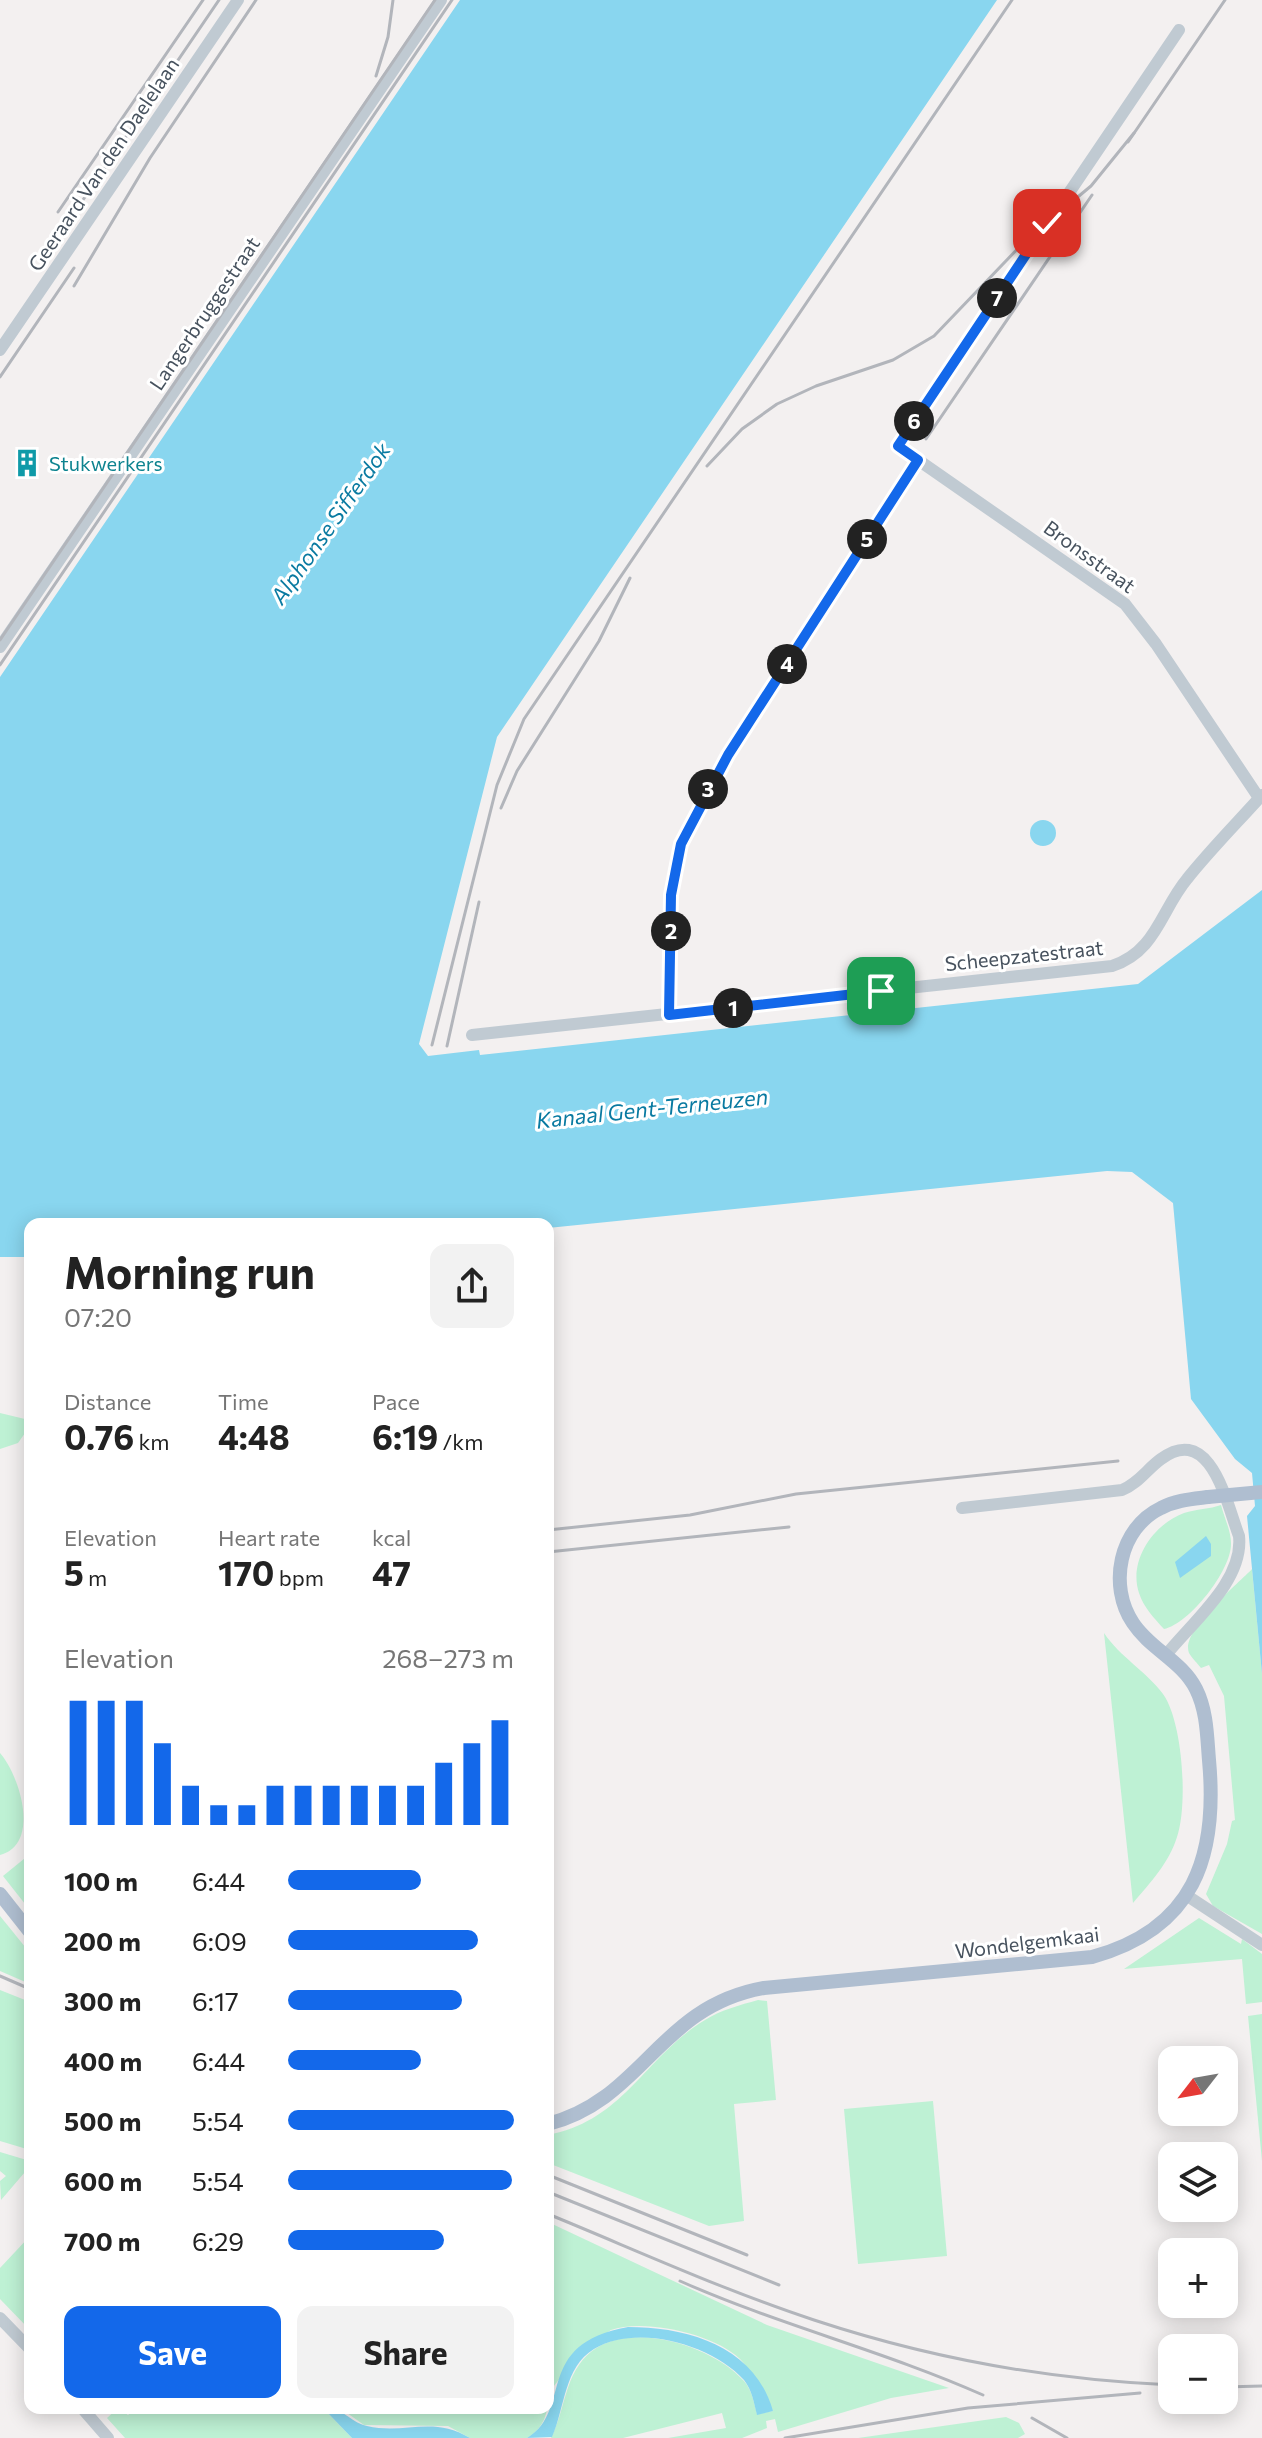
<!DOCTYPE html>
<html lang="en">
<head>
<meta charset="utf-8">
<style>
  body { margin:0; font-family:Commissioner,sans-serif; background:#f2f2f2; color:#222; height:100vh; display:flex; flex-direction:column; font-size:30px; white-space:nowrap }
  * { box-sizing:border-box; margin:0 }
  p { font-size:26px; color:#767676 }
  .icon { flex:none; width:44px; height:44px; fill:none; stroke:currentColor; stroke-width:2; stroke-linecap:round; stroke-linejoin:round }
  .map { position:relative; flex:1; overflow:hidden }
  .details { position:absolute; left:24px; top:1218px; width:530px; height:1196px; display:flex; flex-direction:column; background:#fff; border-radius:16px; box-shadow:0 4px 20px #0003 }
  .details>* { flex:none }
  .needle { width:52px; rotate:239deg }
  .controls { position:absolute; left:1158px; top:2046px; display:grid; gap:16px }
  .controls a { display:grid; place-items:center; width:80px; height:80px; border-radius:16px; background:#fff; box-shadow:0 4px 20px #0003; font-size:40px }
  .pin { position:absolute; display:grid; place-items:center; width:68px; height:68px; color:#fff; margin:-34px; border-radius:16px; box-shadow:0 4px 12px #0006 }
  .km { position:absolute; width:40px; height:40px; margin:-20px; border-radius:50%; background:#222; color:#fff; font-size:22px; line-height:40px; text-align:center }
  .round { display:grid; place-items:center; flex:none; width:84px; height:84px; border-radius:16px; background:#f2f2f2 }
  .head { display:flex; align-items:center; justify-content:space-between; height:136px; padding:0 40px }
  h1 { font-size:44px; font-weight:700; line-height:60px }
  .metrics { display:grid; grid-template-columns:repeat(3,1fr); gap:12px; height:136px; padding:8px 40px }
  .metrics div { display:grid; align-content:center }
  .metrics b { font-size:34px; font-weight:700 }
  .metrics small { font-size:22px; font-weight:400 }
  .metrics p { font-size:22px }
  .chart { height:224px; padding:16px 40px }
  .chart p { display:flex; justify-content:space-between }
  .chart svg { width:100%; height:144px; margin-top:8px; stroke:#1368ea; stroke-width:6 }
  .primary-button { display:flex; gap:16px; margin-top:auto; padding:16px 40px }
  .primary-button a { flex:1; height:92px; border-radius:16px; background:#1368ea; color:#fff; font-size:32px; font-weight:700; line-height:92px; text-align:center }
  .primary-button a+a { background:#f2f2f2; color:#222 }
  ul { padding:0 40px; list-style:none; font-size:26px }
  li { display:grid; grid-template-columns:128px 96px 1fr; align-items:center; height:60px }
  li i { height:20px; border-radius:10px; background:#1368ea }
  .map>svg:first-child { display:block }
  .green { fill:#bef1d4 }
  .water { fill:#89d6ef }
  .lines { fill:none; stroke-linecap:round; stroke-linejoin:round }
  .minor { stroke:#c0cad2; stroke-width:12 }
  .major { stroke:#afbed0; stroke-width:14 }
  .rail { stroke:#b2b5bb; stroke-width:3 }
  .major-bridge { stroke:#afbed0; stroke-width:14 }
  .route-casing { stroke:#fff; stroke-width:16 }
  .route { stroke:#1368ea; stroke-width:10 }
  .labels { text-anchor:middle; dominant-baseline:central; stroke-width:6; stroke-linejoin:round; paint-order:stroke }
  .street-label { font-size:20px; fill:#47525e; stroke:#fff }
  .culture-label { font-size:20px; fill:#0d838f; stroke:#fff; text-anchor:start }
  .water-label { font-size:22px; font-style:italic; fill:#097aa1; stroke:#fff }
</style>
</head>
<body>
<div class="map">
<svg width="1262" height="2438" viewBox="0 0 1262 2438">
  <rect width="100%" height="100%" fill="#f3f0f0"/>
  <g class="green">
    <path d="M 0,1413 L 29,1420 L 30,1426 L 18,1443 L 0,1449 Z"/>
    <path d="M 1221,1505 C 1224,1517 1231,1531 1231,1543 C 1232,1570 1189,1624 1164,1629 C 1154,1618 1144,1608 1139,1593 C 1128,1560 1154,1524 1184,1513 C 1196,1509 1210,1509 1221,1505 Z"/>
    <path d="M 1252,1569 L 1262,1674 L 1262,1934 L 1213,1906 L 1206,1894 L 1227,1844 L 1232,1821 L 1235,1820 L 1224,1696 L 1209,1665 L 1201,1668 C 1198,1664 1192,1658 1189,1653 C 1180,1631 1238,1584 1252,1569 Z"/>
    <path d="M 1104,1633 C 1120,1657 1146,1671 1163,1694 C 1183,1722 1188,1805 1177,1837 C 1169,1863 1150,1883 1133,1903 Z"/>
    <path d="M 0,1753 C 20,1776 41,1844 0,1855 Z"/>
    <path d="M 30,1854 L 30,1908 L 29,1909 L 3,1876 Z"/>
    <path d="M 0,1916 L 30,1953 L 30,1984 L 0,1971 Z"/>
    <path d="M 1199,1918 L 1241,1944 L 1242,1939 L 1262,1954 L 1262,2002 L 1246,2004 L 1242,1959 L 1124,1969 Z"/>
    <path d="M 0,1990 L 30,2002 L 30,2150 L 0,2141 Z"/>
    <path d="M 758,2000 L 767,2001 L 776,2100 L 734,2104 L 744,2221 L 709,2226 L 548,2163 L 548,2135 C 625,2120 645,2056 705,2020 C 721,2010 740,2005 758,2000 Z"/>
    <path d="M 1262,2014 L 1262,2161 L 1248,2016 Z"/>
    <path d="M 933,2101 L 947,2256 L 858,2264 L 844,2109 Z"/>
    <path d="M 0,2152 L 30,2161 L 30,2175 L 25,2172 L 1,2200 L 0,2181 L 6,2176 L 0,2171 Z"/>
    <path d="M 548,2222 L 767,2325 L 949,2388 L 891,2398 L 778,2432 L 775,2419 L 766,2421 L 767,2428 L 742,2438 L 668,2438 L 726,2428 L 722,2413 L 623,2438 L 551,2438 C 566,2409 564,2373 592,2351 C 632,2320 713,2346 744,2381 C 752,2390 754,2403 757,2414 L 773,2411 C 763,2395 753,2373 740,2359 C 715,2334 644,2318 611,2330 C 603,2334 560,2377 554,2386 C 544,2405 552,2423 527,2438 L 470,2438 L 448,2426 L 364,2425 L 340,2408 L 548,2408 Z"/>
    <path d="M 30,2236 L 30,2330 L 0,2299 L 0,2268 Z"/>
    <path d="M 118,2408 L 128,2415 L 136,2408 L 323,2408 L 352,2438 L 125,2438 L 107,2418 Z"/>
    <path d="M 1006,2417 L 1019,2423 L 1025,2434 L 1018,2438 L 858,2438 Z"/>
  </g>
  <g class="water">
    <path d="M 460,0 L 997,0 L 497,737 L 419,1044 L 428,1056 L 479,1050 L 480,1055 L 1138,984 L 1262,890 L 1262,1674 L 1247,1516 L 1255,1506 L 1252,1473 L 1235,1459 L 1191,1399 L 1173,1203 L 1132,1172 L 1107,1171 L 548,1228 L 548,1224 L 30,1224 L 30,1257 L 0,1257 L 0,677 Z"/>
    <circle cx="1043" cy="833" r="13"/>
    <path d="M 1206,1536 L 1211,1544 L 1211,1556 L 1180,1578 L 1175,1562 Z"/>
    <path d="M 628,2327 C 689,2327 755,2347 773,2411 L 757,2415 C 754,2403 752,2390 744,2380 C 712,2345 638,2323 594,2349 C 564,2367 565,2408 552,2437 L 527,2438 C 574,2410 532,2344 628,2327 Z"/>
    <path d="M 323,2408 C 346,2408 347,2421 367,2426 C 405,2435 432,2415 470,2438 L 352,2438 Z"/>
  </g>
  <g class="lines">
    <g class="minor">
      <path d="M 1179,30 L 898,446 L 1125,604 L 1156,644 L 1259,798"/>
      <path d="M 0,350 L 238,0"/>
      <path d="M 0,647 L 441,0"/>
      <path d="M 669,1015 L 671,895 L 681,844 L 728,755 L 918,460"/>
      <path d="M 472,1035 L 1112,966 C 1156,952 1161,910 1187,879 C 1210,850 1237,823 1262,795"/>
      <path d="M 962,1508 L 1122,1490 C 1139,1483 1147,1469 1161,1459 C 1211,1422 1227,1505 1239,1536 C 1244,1581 1192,1622 1166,1655"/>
      <path d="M 1186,1895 L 1262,1945"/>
      <path d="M 0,2318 L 30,2349"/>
      <path d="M 82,2408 L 108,2438"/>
    </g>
    <g class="major">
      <path d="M 0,1894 L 30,1932"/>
      <path d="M 548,2124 C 644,2099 658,2007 764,1988 L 1092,1957 C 1194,1929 1218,1857 1209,1760 C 1207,1736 1207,1711 1196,1689 C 1182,1661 1150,1649 1133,1623 C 1108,1586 1119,1528 1161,1508 C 1176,1500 1192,1499 1208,1497"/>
    </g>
    <g class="rail">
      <path d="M 376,76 L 388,37 L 393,0"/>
      <path d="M 1128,142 L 1225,0"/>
      <path d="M 58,212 L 203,0"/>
      <path d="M 70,219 L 219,0"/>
      <path d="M 74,286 L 150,158 L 256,0"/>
      <path d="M 0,377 L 74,268"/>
      <path d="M 926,439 L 1092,195"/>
      <path d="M 707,466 L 742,429 L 777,404 L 816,386 L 893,360 L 934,336 L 1026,240 L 1091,186 L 1134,133"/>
      <path d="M 0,640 L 435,0"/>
      <path d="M 0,665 L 452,0"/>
      <path d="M 501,808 L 517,771 L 599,641 L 630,578"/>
      <path d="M 432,1045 L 497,785 L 524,719 L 1012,0"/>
      <path d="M 447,1046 L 479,902"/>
      <path d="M 548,1530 L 690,1515 L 796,1494 L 1118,1461"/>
      <path d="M 548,1552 L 789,1527"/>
      <path d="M 0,1976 L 30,1989"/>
      <path d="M 548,2175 L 747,2255"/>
      <path d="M 548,2192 L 779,2285"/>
      <path d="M 548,2214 C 636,2250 723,2290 814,2320 C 929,2358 1050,2380 1172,2385"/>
      <path d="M 680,2281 C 779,2325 884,2351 983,2395"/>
      <path d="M 1224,2387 L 1262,2386"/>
      <path d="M 1032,2418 L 1067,2438"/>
      <path d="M 785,2438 L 968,2408 L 1140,2393"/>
    </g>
    <path class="major-bridge" d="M 1208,1497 L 1262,1492"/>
  </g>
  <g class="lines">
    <defs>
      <path id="route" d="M 881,991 L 669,1015 L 671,895 L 681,844 L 728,755 L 918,460 L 898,446 L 1047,223"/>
    </defs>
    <use href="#route" class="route-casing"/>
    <use href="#route" class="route"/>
  </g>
  <defs>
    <symbol id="building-bare" viewBox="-9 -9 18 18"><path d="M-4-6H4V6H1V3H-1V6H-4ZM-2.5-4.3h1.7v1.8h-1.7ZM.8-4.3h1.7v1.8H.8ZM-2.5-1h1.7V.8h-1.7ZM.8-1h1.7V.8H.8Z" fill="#0f9aa8" stroke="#fff" stroke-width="2.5" paint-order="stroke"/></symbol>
  </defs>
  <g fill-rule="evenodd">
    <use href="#building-bare" x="7" y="443" width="40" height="40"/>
  </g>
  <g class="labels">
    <g class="street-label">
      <text transform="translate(103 164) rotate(-56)">Geeraard Van den Daelelaan</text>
      <text transform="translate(204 313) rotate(-56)">Langerbruggestraat</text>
      <text transform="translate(1090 556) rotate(36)">Bronsstraat</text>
      <text transform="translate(1024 955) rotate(-6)">Scheepzatestraat</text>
      <text transform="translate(1027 1942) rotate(-7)">Wondelgemkaai</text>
    </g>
    <g class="culture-label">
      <text x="49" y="463">Stukwerkers</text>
    </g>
    <g class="water-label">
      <text transform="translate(330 523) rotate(-55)">Alphonse Sifferdok</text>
      <text transform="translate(652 1108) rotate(-6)">Kanaal Gent-Terneuzen</text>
    </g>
  </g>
</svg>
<div class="controls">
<a><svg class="needle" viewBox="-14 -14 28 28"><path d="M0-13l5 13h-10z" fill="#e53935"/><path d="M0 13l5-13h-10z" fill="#767676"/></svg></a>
<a><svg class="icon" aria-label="layers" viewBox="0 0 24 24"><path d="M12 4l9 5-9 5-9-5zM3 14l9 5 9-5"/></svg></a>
<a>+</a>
<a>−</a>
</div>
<div class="pin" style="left:881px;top:991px;background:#1e9e55"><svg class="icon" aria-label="arrive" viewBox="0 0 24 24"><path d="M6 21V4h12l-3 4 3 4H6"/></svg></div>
<div class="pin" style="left:1047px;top:223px;background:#d93025"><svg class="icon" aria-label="check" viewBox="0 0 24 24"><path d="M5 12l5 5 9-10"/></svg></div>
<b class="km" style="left:733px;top:1008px">1</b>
<b class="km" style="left:671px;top:931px">2</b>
<b class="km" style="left:708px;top:789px">3</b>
<b class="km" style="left:787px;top:664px">4</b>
<b class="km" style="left:867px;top:539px">5</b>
<b class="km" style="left:914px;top:421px">6</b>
<b class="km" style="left:997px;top:298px">7</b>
<section class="details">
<div class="head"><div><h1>Morning run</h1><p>07:20</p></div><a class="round"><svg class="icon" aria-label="share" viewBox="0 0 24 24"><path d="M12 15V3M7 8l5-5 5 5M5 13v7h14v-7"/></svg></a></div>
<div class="metrics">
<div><p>Distance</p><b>0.76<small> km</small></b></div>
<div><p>Time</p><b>4:48</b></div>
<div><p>Pace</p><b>6:19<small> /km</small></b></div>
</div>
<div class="metrics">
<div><p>Elevation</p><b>5<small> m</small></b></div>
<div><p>Heart rate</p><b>170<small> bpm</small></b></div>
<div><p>kcal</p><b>47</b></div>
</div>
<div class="chart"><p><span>Elevation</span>268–273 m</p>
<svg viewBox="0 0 160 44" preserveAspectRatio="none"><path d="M5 44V6M15 44V6M25 44V6M35 44V19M45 44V32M55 44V38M65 44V38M75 44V32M85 44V32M95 44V32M105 44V32M115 44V32M125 44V32M135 44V25M145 44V19M155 44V12"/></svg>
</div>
<ul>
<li><b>100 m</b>6:44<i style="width:59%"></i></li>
<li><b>200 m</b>6:09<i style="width:84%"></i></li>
<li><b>300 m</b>6:17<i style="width:77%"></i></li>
<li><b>400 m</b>6:44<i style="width:59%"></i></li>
<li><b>500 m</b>5:54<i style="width:100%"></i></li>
<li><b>600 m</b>5:54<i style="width:99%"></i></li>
<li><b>700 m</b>6:29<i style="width:69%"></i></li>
</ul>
<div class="primary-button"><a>Save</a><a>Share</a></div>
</section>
</div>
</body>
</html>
